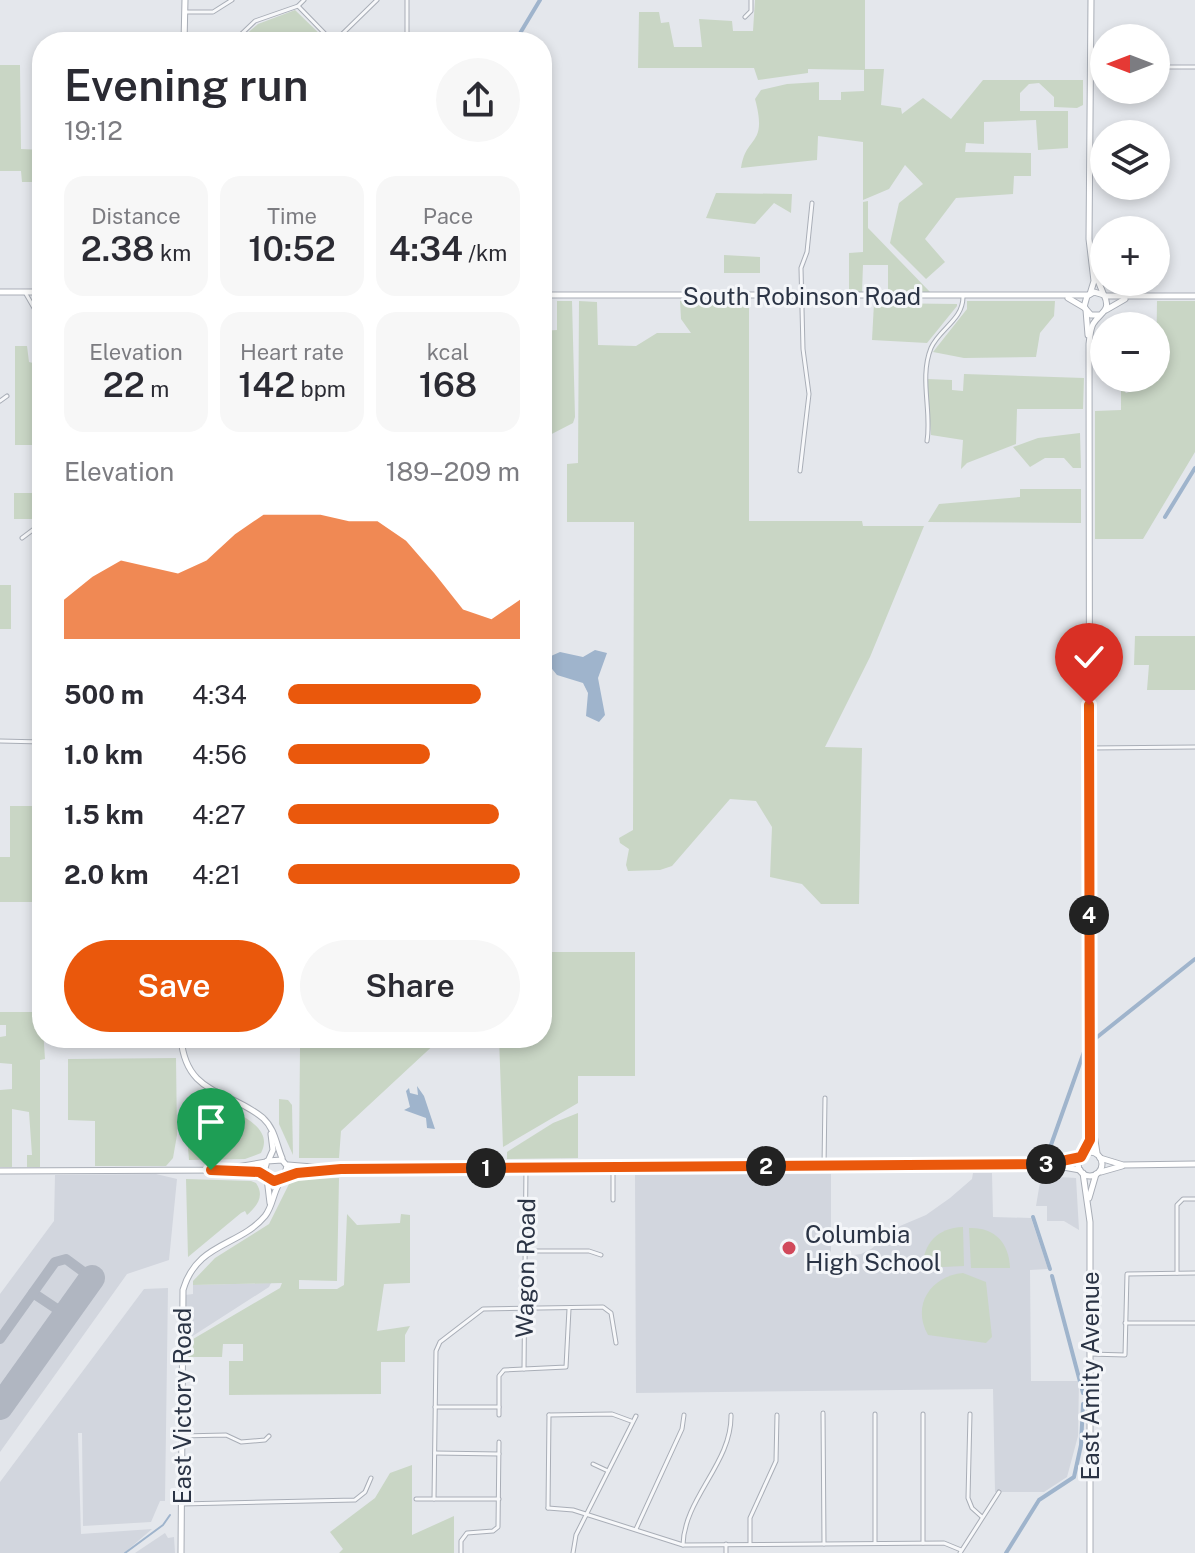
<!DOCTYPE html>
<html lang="en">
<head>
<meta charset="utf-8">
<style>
  body { margin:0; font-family:"Public Sans",sans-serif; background:#f7f7f7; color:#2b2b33; height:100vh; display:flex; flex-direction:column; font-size:30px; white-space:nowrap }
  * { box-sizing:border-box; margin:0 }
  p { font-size:26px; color:#7c7c81 }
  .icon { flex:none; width:44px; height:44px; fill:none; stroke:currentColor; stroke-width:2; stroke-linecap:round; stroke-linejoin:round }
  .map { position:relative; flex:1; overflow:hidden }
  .drawer { position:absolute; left:32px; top:32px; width:520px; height:1016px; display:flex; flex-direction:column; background:#fff; border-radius:32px; box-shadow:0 4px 12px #0003 }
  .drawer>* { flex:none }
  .needle { width:52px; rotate:270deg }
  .controls { position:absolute; left:1090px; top:24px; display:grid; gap:16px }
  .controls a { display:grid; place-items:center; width:80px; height:80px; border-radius:50%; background:#fff; box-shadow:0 4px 12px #0003; font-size:40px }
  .pin { position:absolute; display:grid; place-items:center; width:68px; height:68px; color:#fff; margin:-82px -34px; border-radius:50% 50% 50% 0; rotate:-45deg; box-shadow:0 0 8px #0007 }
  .pin .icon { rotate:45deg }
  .km { position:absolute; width:40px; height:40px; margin:-20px; border-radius:50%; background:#222; color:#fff; font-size:22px; line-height:40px; text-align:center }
  .round { display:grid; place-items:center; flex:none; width:84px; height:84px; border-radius:42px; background:#f7f7f7 }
  .head { display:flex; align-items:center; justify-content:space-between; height:136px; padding:0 32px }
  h1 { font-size:44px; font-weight:600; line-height:60px }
  .stats { display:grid; grid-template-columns:repeat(3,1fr); gap:12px; height:136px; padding:8px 32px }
  .stats div { display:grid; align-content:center; border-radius:20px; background:#f7f7f7; text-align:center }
  .stats b { font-size:34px; font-weight:600 }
  .stats small { font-size:22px; font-weight:400 }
  .stats p { font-size:22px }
  .chart { height:224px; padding:16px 32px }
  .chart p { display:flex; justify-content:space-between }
  .chart svg { width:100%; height:144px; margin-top:8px; fill:#ea580c; opacity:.7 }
  .primary-button { display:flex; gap:16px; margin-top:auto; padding:16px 32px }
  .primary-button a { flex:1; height:92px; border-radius:48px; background:#ea580c; color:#fff; font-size:32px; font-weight:600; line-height:92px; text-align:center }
  .primary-button a+a { background:#f7f7f7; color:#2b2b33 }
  ul { padding:0 32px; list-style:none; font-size:26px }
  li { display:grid; grid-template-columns:128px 96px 1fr; align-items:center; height:60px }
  li i { height:20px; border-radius:10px; background:#ea580c }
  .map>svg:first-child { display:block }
  .built { fill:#d2d6de }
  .green { fill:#c9d6c5 }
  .water { fill:#9fb4cc }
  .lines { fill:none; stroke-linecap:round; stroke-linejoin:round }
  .stream { stroke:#9fb4cc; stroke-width:2 }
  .canal { stroke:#9fb4cc; stroke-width:4 }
  .taxiway { stroke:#b0b6c1; stroke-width:10 }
  .runway { stroke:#b0b6c1; stroke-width:26 }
  .street-casing { stroke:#a9aeb7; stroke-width:5 }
  .secondary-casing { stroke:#a9aeb7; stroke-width:7 }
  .street { stroke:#f7f8fa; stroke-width:3 }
  .secondary { stroke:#fff; stroke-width:5 }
  .route-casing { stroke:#fff; stroke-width:16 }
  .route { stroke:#ea580c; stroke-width:10 }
  .poi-dot { fill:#d1495b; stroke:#f4f6f9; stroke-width:3 }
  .labels { text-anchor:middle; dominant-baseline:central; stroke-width:6; stroke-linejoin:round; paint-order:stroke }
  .street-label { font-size:24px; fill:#2b3445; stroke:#f4f6f9 }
  .poi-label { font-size:24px; fill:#2b3445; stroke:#f4f6f9; text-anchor:start }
</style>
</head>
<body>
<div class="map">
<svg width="1195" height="1553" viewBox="0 0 1195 1553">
  <rect width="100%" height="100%" fill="#e4e7ec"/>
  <g class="built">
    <path d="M 973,1173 L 992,1173 L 993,1217 L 1031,1218 L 1048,1269 L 1030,1270 L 1031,1381 L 1079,1381 L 1078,1436 L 1067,1477 L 1044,1492 L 995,1492 L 993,1389 L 636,1393 L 635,1175 L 831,1174 L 831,1258 L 861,1254 L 871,1249 L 900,1226 L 926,1215 L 950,1198 L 972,1179 Z"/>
    <path d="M 156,1174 L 177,1179 L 169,1260 L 127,1274 L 0,1452 L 0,1294 L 54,1221 L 55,1175 Z"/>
    <path d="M 1041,1176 L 1076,1178 L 1079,1230 L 1064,1221 L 1047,1221 L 1047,1206 L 1036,1206 Z"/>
    <path d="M 271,1283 L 269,1287 L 188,1339 L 185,1295 L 193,1294 L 193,1285 Z"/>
    <path d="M 168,1288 L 165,1501 L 160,1501 L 151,1522 L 83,1526 L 82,1433 L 78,1433 L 81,1534 L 152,1529 L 124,1553 L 0,1553 L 0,1482 L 144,1289 Z"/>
    <path d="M 165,1533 L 168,1538 L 174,1537 L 175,1553 L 135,1553 Z"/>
  </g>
  <g class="green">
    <path d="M 755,0 L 865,0 L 865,69 L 884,69 L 881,105 L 901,108 L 902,114 L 923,98 L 951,119 L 983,80 L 1083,80 L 1083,105 L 1077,108 L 1054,107 L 1054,97 L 1039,83 L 1029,84 L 1020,93 L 1020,111 L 1068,111 L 1068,148 L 1038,150 L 1036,120 L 984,122 L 984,144 L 966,143 L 965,152 L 1031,153 L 1031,176 L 1014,176 L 1013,194 L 956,198 L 925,239 L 945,262 L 926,279 L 890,243 L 899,203 L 923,184 L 905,165 L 889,189 L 863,200 L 863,142 L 818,136 L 817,160 L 741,168 C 746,134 768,147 755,99 L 761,90 L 787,84 L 819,82 L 819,100 L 841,100 L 841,92 L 864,91 L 864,70 L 808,69 L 808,73 L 758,80 L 754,68 L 638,68 L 639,12 L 659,12 L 661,23 L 669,22 L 674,47 L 702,47 L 699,19 L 732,21 L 733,31 L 753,31 Z"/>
    <path d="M 295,10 L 328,42 L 237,42 L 258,24 Z"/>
    <path d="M 0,65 L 20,65 L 21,149 L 42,150 L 42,182 L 22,182 L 21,171 L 0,171 Z"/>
    <path d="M 716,193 L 792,194 L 791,213 L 774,203 L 755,224 L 706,218 Z"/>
    <path d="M 868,201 L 868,228 L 930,292 L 888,292 L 888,265 L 863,265 L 862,292 L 849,292 L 849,253 L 863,252 L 863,202 Z"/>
    <path d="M 724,255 L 760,257 L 760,273 L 724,273 Z"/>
    <path d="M 749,300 L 749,521 L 862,521 L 863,526 L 924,526 L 870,657 L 825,747 L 862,748 L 859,904 L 821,904 L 802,884 L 770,877 L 772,827 L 756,801 L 730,799 L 672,866 L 660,870 L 628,871 L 626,865 L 629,849 L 620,843 L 619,838 L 633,830 L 634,522 L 567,522 L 567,464 L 578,463 L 579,301 L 597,302 L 598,345 L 636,346 L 657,333 L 691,333 L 681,319 L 680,301 Z"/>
    <path d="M 557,301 L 572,301 L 575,417 L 573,423 L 542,439 L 542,331 L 557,330 Z"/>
    <path d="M 967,301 L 1055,301 L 1054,316 L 1040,333 L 1036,357 L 964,358 L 933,352 L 967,309 Z"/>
    <path d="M 1157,301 L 1195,301 L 1195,452 L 1143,539 L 1095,539 L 1095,411 L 1121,410 L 1121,387 L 1126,393 L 1135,390 L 1134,383 L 1127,382 L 1127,378 L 1156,378 Z"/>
    <path d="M 874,303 L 957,304 L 957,306 L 927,343 L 872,340 Z"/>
    <path d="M 15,346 L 27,346 L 29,362 L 33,363 L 34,368 L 41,369 L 42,445 L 15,445 Z"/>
    <path d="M 964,374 L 1084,378 L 1083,409 L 1017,409 L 1016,444 L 967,463 L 961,469 L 963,440 L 931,435 L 927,379 L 952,380 L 952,390 L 963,391 Z"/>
    <path d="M 1080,433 L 1081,468 L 1073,468 L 1064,458 L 1045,458 L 1030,467 L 1013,447 L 1038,438 Z"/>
    <path d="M 1020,489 L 1081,489 L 1081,523 L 928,522 L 939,504 L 1020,497 Z"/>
    <rect x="14" y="493" width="28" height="26"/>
    <rect x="0" y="585" width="11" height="44"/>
    <path d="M 1135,636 L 1195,636 L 1195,690 L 1147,690 L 1149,665 L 1134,665 Z"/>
    <path d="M 42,748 L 42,902 L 0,902 L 0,857 L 10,857 L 10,806 L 40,806 Z"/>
    <path d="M 542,952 L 635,952 L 635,1076 L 578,1076 L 578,1103 L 503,1147 L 499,1038 L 542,1038 Z"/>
    <path d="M 0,1012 L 42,1012 L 45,1059 L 40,1060 L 40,1167 L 27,1167 L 27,1155 L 32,1155 L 29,1112 L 12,1109 L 12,1167 L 0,1167 L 0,1090 L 12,1089 L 12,1064 L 0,1063 L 0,1037 L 6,1036 L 6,1025 L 0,1025 Z"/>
    <path d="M 236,1038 L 446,1038 L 439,1040 L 341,1131 L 339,1158 L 299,1158 L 300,1048 L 236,1048 Z"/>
    <path d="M 176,1058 L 177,1135 L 173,1158 L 166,1166 L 95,1166 L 95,1121 L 68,1120 L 68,1059 Z"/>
    <path d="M 279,1099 L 288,1100 L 292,1105 L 293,1155 L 279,1124 Z"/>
    <path d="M 212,1101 C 231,1111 276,1125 261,1153 L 245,1159 L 189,1160 L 186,1123 L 212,1122 Z"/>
    <path d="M 578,1113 L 578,1158 L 507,1159 L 507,1152 L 553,1123 Z"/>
    <path d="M 339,1178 L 337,1281 L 299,1280 L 299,1289 L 337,1289 L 344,1285 L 347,1214 L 357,1225 L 400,1223 L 401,1214 L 410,1215 L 410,1283 L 384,1284 L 377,1331 L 410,1326 L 405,1335 L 405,1362 L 381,1362 L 381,1394 L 229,1395 L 229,1361 L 243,1361 L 243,1344 L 223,1344 L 222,1357 L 188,1357 L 188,1342 L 280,1288 L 282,1283 L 193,1285 L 193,1281 L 215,1258 L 269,1224 L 289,1184 L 300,1179 Z"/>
    <path d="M 186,1179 L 251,1181 L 256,1183 C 265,1196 257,1206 247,1215 L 245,1211 L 241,1213 L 188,1257 Z"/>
    <path d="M 963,1227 L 964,1266 L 922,1268 C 924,1243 937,1228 963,1227 Z"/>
    <path d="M 969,1228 C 994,1227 1009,1242 1010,1268 L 971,1268 Z"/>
    <path d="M 963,1273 L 986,1282 L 992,1337 L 986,1343 L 928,1335 C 911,1305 931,1276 963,1273 Z"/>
    <path d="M 412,1465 L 412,1535 L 454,1516 L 454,1553 L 339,1553 L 343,1549 L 330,1532 L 375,1498 L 390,1473 Z"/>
  </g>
  <g class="water">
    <path d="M 595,650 L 607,653 L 598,678 L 605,715 L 599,722 L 586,716 L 588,693 L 583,683 L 557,675 L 548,664 L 551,656 L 560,652 L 583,657 Z"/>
    <path d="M 417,1086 L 424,1096 L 435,1129 L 427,1128 L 426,1118 L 404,1110 L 410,1107 L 406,1091 L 409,1088 L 410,1093 L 418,1095 Z"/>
  </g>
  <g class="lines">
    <path class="stream" d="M 125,1553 L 163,1525 L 170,1515"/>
    <g class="canal">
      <path d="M 503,42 L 519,35 L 540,0"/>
      <path d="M 1165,517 L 1195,468"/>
      <path d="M 1096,1038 L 1195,959"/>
      <path d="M 1046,1159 L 1084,1052"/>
      <path d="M 1033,1217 L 1050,1269"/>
      <path d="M 1052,1276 L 1083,1393"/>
      <path d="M 1006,1553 L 1039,1500 L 1074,1477 L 1081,1445 L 1083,1404"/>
    </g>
    <g class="taxiway">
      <path d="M 33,1293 L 66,1315"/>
      <path d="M 0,1339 L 55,1262 L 66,1259 L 85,1273 L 90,1282"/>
    </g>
    <path class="runway" d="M 0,1407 L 92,1278"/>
    <defs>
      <g id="street">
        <path d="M 298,6 L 333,42"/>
        <path d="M 185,12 L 213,12 L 232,0"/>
        <path d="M 745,17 L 751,11 L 751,0"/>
        <path d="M 233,42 L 255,21 L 298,6 L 304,0"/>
        <path d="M 334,42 L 377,0"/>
        <path d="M 407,42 L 407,0"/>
        <path d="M 1156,67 L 1195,67"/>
        <path d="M 1092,68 L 1104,68"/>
        <path d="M 26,294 L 42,322"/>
        <path d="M 0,401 L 7,396"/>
        <path d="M 927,441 C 932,411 919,378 931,348 C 939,329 963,320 963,297"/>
        <path d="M 800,471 L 809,394 L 803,349 L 801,268 L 807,252 L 812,203"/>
        <path d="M 22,538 L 42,523"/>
        <path d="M 0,741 L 42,742"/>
        <path d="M 1091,748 L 1195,747"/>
        <path d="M 824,1166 L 825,1098"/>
        <path d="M 613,1167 L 613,1200"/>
        <path d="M 525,1251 L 589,1251 L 601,1255"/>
        <path d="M 1177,1273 L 1177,1205 L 1183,1199 L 1195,1199"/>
        <path d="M 1125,1323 L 1195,1323"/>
        <path d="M 1090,1354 L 1125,1355 L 1127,1274 L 1195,1273"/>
        <path d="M 524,1369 L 526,1167"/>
        <path d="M 435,1407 L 499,1407"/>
        <path d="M 823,1413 L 824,1544"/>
        <path d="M 875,1414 L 875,1543"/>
        <path d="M 923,1414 L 923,1543"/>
        <path d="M 970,1414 L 968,1498 L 972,1508 L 982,1517"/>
        <path d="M 499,1415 L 499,1376 L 504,1370 L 566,1367 L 569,1309"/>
        <path d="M 549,1415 L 612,1414 L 631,1421"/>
        <path d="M 181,1436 L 226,1435 L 241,1442 L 265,1440 L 269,1436"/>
        <path d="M 435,1453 L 499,1454"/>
        <path d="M 593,1464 L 608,1471"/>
        <path d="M 416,1499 L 499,1499"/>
        <path d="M 434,1499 L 436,1351 L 440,1342 L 483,1309 L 603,1307 L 611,1313 L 616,1343"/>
        <path d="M 181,1504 L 355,1500 L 365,1492 L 371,1478"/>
        <path d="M 548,1508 L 573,1510 L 683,1545 L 944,1543 L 961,1550"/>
        <path d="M 548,1508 L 549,1415"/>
        <path d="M 636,1529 L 682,1429 L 684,1415"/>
        <path d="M 726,1544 L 726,1553"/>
        <path d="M 750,1544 L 750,1518 L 776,1461 L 777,1415"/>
        <path d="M 683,1545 C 684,1498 732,1463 731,1415"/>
        <path d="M 461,1553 L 461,1541 L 467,1533 L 493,1531 L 498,1527 L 499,1442"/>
        <path d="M 573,1553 L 576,1535 L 636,1416"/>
        <path d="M 960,1553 L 999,1492"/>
      </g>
      <g id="secondary">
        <path d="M 184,42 L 185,0"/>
        <path d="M 1095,273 L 1103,293"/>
        <path d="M 0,292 L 42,292"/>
        <path d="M 1090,294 L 1094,281 L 1089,239 L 1091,0"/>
        <path d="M 542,295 L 1088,295"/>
        <path d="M 1105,296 L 1195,296"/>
        <path d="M 1068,298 L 1085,308"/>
        <path d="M 1086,310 L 1088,335"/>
        <path d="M 1106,310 L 1125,299"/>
        <path d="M 181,1038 C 186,1096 228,1089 263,1118 C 275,1129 276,1144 282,1158"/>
        <path d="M 1093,1128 L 1097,1153"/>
        <circle cx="1090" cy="1164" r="12"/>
        <path d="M 1083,1155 L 1090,1140 L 1090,1107 L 1089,344 C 1090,337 1090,330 1093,324 C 1100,312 1112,311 1104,295 L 1094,292 L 1087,296 L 1084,307 L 1091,315 L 1100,315"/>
        <path d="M 1100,1158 L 1123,1165 L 1195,1164"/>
        <path d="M 269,1159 L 273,1150 L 271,1134"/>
        <path d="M 1056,1163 L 1081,1157"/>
        <path d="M 288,1165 L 325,1168"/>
        <path d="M 0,1171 L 219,1170 L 266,1162"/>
        <path d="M 220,1171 L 265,1175"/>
        <path d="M 1101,1172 L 1122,1166"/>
        <path d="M 1083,1173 L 1090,1222 L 1090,1553"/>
        <path d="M 284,1177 L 287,1166 L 282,1160 L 267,1161 L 264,1172 L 274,1181 L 297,1173 L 341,1169 L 1047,1164 L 1080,1170"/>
        <path d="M 267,1178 L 270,1203"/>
        <path d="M 1089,1198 L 1096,1174"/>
        <path d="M 181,1553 L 183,1290 C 197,1242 239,1247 265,1216 C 273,1206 273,1192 280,1182"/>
      </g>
    </defs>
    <use href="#street" class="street-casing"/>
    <use href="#secondary" class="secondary-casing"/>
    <use href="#street" class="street"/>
    <use href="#secondary" class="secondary"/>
  </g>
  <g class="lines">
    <defs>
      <path id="route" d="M 211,1170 L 259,1172 L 274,1181 L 297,1173 L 341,1169 L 1047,1164 L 1081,1157 L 1090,1140 L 1089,705"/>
    </defs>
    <use href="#route" class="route-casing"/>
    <use href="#route" class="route"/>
  </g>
  <circle class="poi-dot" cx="789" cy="1248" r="8"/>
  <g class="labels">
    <g class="street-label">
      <text x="802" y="296">South Robinson Road</text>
      <text transform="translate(525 1268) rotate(-89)">Wagon Road</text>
      <text transform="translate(1090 1376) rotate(-90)">East Amity Avenue</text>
      <text transform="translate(182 1406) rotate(-90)">East Victory Road</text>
    </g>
    <g class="poi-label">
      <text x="805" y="1234">Columbia<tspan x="805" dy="28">High School</tspan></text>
    </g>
  </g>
</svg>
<div class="controls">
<a><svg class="needle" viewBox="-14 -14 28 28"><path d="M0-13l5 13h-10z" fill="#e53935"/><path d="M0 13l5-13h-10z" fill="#7c7c81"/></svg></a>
<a><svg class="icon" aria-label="layers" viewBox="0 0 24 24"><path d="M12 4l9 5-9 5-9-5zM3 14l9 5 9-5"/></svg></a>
<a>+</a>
<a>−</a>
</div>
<div class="pin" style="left:211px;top:1170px;background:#1e9e55"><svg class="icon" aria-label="arrive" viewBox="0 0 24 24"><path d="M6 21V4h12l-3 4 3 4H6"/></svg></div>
<div class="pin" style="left:1089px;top:705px;background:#d93025"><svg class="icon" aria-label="check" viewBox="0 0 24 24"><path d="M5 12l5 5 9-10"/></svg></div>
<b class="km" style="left:486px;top:1168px">1</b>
<b class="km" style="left:766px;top:1166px">2</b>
<b class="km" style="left:1046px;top:1164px">3</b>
<b class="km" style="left:1089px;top:915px">4</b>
<section class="drawer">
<div class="head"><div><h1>Evening run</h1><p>19:12</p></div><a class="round"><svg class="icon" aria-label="share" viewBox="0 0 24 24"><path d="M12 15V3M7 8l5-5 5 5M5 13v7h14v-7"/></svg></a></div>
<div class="stats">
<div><p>Distance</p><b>2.38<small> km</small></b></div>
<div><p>Time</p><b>10:52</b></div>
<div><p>Pace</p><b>4:34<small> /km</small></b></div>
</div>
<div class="stats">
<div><p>Elevation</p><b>22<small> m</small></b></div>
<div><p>Heart rate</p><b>142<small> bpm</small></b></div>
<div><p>kcal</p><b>168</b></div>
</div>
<div class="chart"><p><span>Elevation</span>189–209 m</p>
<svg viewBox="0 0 160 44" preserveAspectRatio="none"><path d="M0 44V32L10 25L20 20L30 22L40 24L50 20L60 12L70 6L80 6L90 6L100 8L110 8L120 14L130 24L140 35L150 38L160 32V44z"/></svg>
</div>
<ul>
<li><b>500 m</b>4:34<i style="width:83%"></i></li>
<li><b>1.0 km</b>4:56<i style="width:61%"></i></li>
<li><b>1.5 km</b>4:27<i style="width:91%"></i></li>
<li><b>2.0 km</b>4:21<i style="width:100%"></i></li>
</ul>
<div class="primary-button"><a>Save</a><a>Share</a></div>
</section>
</div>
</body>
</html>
